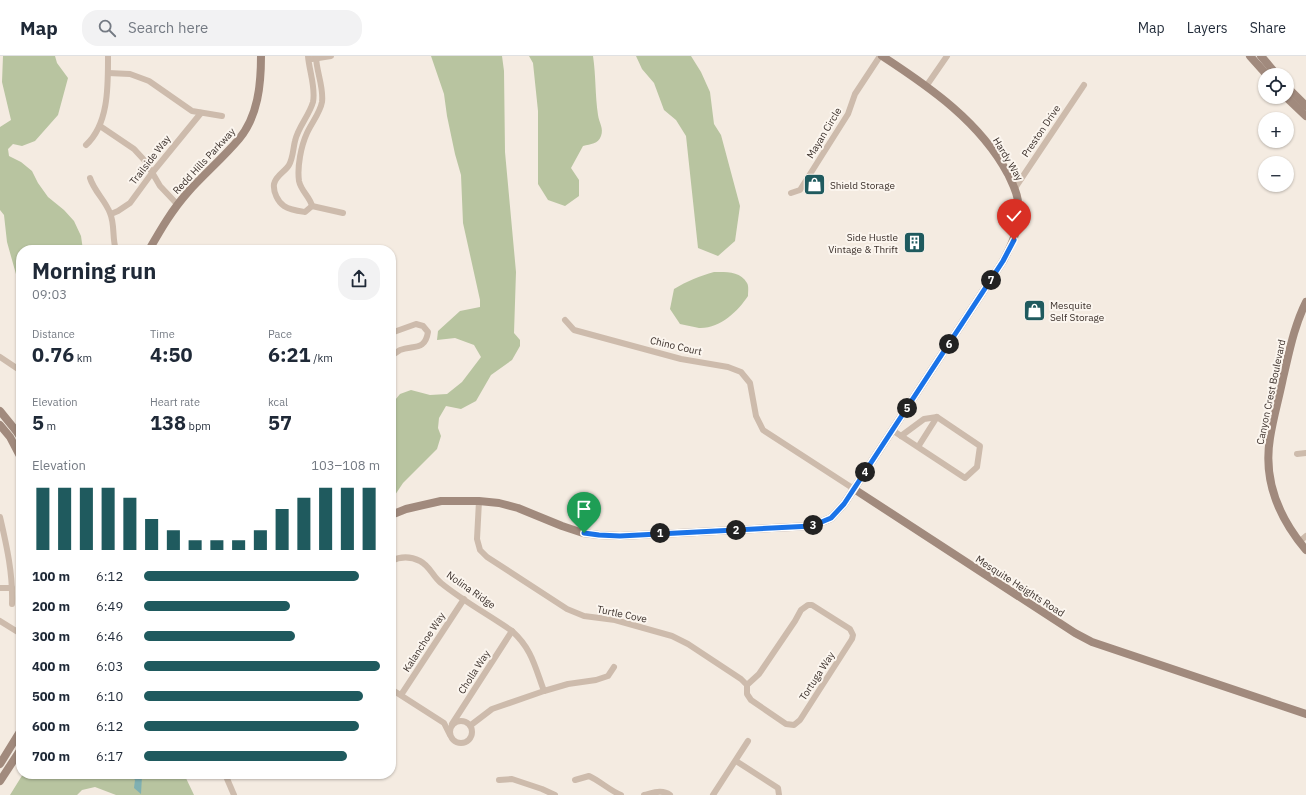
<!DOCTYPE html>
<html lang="en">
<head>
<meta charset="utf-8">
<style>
  body { margin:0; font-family:"IBM Plex Sans",sans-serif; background:#f2f2f3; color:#1f2937; height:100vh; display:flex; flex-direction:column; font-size:15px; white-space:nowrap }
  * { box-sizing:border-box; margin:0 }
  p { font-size:13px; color:#747a83 }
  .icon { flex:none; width:22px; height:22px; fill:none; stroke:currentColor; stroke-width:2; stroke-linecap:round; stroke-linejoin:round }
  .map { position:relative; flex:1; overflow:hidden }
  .side { position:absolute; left:16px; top:189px; width:380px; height:534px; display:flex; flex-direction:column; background:#fff; border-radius:16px; box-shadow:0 1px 3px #0004 }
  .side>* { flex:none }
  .controls { position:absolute; left:1258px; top:12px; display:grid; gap:8px }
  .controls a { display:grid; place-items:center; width:36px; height:36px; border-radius:50%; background:#fff; box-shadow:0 1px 3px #0004; font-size:20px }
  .pin { position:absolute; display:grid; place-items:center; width:34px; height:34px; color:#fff; margin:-41px -17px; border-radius:50% 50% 50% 0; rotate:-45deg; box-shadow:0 0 4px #0007 }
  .pin .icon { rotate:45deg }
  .km { position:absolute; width:20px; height:20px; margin:-10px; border-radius:50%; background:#222; color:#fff; font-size:11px; line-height:20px; text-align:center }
  .round { display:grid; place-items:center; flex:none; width:42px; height:42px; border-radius:16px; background:#f2f2f3 }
  .overview { display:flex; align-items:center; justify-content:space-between; height:68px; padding:0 16px }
  h1 { font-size:22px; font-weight:800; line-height:30px }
  .metrics { display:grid; grid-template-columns:repeat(3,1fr); gap:6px; height:68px; padding:4px 16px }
  .metrics div { display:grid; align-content:center }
  .metrics b { font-size:20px; font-weight:800 }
  .metrics small { font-size:11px; font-weight:400 }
  .metrics p { font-size:11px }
  .chart { height:112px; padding:8px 16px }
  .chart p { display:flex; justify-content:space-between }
  .chart svg { width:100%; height:72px; margin-top:4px; stroke:#1f5a5e; stroke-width:6 }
  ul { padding:0 16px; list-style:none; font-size:13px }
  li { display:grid; grid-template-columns:64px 48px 1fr; align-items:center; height:30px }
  li i { height:10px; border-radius:5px; background:#1f5a5e }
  header { display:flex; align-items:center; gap:24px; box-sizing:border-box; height:56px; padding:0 20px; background:#fff; border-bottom:1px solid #e0e1e3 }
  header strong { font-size:19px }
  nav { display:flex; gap:22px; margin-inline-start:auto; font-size:14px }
  .search { width:280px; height:36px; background:#f2f2f3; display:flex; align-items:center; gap:10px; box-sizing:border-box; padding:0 14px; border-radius:16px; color:#747a83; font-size:15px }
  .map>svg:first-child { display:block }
  .green { fill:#b8c4a0 }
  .water { fill:#7fb0b2 }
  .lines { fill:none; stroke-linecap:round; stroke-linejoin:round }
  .street { stroke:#cdbbac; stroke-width:6 }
  .secondary { stroke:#a18a7d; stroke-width:8 }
  .route-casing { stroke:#fff; stroke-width:8 }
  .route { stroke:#1a73e8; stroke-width:5 }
  .labels { text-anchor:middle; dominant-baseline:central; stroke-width:4; stroke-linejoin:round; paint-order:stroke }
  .street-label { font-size:10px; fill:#3b302b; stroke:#fbf5ee }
  .poi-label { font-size:10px; fill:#3b302b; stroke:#fbf5ee; text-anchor:start }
</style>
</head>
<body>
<header>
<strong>Map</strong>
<div class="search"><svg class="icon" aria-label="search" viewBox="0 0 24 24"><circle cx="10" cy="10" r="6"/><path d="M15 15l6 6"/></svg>Search here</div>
<nav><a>Map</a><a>Layers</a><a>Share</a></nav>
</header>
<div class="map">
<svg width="1306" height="739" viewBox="0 0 1306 739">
  <rect width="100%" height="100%" fill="#f4ebe1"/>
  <g class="green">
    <path d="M 3,0 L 55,0 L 57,7 L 68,22 L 58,59 L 35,85 L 22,90 L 13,88 L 8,93 L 9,100 L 21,106 L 32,115 L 38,127 L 48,141 L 64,154 L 74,165 L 81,180 L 83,194 L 21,194 L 21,236 L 7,186 L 4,159 L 0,154 L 0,71 L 11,64 L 2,26 Z"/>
    <path d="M 431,0 L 502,0 L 504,15 L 505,96 L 516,216 L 514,277 L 520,284 L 520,290 L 512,304 L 491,319 L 476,345 L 461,353 L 446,350 L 439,362 L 438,372 L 441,380 L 437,393 L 403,427 L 391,445 L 391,349 L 400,338 L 411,334 L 430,339 L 447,338 L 462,326 L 481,301 L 474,289 L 455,282 L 437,284 L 438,275 L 460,255 L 480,251 L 480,244 L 463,167 L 461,119 L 455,98 L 447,60 L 444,38 Z"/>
    <path d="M 529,0 L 593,0 C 596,20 595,40 598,59 C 599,67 604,72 601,80 C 598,88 591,88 583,90 L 571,112 L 579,124 L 579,140 L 565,150 L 548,144 L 538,128 L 538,55 L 533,7 Z"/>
    <path d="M 636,0 L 691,0 L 701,16 L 710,36 L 714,68 L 721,79 L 740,150 L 735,185 L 718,200 L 698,192 L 686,80 L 676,64 L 664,54 L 654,27 L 642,13 Z"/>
    <path d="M 714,216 C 727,216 740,215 747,227 C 749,230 748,236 748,240 C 738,255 720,273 699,272 C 693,271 686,269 680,268 L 670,253 L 674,233 C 687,225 700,220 714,216 Z"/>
    <path d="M 23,718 L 184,718 L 194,739 L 116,739 L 95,731 L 82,734 L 77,739 L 10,739 Z"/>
  </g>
  <path class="water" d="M 130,718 L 137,718 L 142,720 L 141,738 L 134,732 L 135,724 Z"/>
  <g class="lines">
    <g class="street">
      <path d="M 308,0 C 309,14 316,32 313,46 C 309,60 298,71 295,85 C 293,93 293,102 289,109 C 285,116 276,119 274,128 C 273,136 278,146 284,150 C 290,154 298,155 305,156 L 312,150"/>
      <path d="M 312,3 L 331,0"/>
      <path d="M 108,17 L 130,18 L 149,25 L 192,55 L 222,60"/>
      <path d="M 927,29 L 947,0"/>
      <path d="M 100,70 L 134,93 L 146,106 L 160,130 L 177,148"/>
      <path d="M 86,89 C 109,68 108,29 108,0"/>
      <path d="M 90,122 C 94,135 105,144 110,157 C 115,168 112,183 116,194"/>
      <path d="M 1015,132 L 1084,29"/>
      <path d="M 791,137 L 800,134 L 848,58 L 855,38 L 880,0"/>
      <path d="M 312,150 C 310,141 301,135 299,125 C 297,111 301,90 307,77 C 312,66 320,57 322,46 C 324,31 316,15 316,0"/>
      <path d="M 312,150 L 343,157"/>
      <path d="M 111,158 L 118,155 L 130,147 L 152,117 L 201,57"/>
      <path d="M 565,264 L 574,274 L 681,303 L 728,311 L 741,316 L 750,327 L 756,360 L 763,374 L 854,433"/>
      <path d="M 391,277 L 416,268 L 423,270 L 428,276 C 425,295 414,289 400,294 C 397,296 394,298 391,300"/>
      <path d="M 0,301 L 21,315"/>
      <path d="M 892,374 L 965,422 L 977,411 L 980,390 L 937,361 L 918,391"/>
      <path d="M 901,380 L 924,363 L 937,361"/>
      <path d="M 1297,398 L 1306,397"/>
      <path d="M 479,445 L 477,483 L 480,494 L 487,501 L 567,553 L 584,560 L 615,564 L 672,580 L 688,588 L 741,623 L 747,629 L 747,638 L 751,644 L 786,668 L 794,669 L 800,664 L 852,583 L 853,579 L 850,573 L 812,549 L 808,549 L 801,554 L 795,565 L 759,618 L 747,629"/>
      <path d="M 0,461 C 7,491 13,518 12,548"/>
      <path d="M 1299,486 L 1306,480"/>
      <path d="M 391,505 C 401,500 410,500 420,505 C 430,510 433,521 441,527 C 463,545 489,559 512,575 C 532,593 535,611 544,635"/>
      <path d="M 0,532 L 12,532"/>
      <path d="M 0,565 L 21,578"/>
      <path d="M 391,633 L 444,667 L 450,679"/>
      <path d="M 401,639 L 464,543"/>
      <circle cx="461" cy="676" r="11"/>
      <path d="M 452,668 L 512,575"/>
      <path d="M 471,669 L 492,653 L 544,635 L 568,628 L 596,624 L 608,620 L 614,611"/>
      <path d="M 736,705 L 778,732 L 779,739"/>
      <path d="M 225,718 L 234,739"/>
      <path d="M 499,724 L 512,723 L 542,733 L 555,739"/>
      <path d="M 575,724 L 589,720 C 600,725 609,734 621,739"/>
      <path d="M 644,739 C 653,737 662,733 670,739"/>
      <path d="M 713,739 L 748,685"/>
    </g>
    <g class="secondary">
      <path d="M 1250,0 L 1267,19"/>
      <path d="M 1261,0 L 1277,19"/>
      <path d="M 1287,31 L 1306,50"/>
      <path d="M 1286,41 L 1306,60"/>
      <path d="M 149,194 C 161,173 172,154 188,136 C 204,118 223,102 239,83 C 258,60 261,29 261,0"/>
      <path d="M 1306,246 C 1294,270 1289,297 1283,322 C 1279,342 1273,362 1270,382 C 1263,424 1279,462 1306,494"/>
      <path d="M 0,355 L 17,376 L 21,382"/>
      <path d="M 0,369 L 10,381 L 21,402"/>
      <path d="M 854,433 L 1075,577 L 1092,586 L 1306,658"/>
      <path d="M 391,459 L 406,453 L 441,445 L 479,445 L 499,447 L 518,452 L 562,470 L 583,477 L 599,479 L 620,480 L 812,470 L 831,462 L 844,448 L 1003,205 C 1014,185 1020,170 1018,147 C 1018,137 1012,127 1008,118 C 980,66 931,32 882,0"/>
      <path d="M 0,708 L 21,674"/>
      <path d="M 0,725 L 21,693"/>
    </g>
  </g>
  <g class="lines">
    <defs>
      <path id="route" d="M 584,477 L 599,479 L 620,480 L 812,470 L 831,462 L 844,448 L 1003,205 L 1014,184"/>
    </defs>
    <use href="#route" class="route-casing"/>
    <use href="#route" class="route"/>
  </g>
  <defs>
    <symbol id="shop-square" viewBox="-11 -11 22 22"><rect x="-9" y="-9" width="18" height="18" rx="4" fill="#1f5a5e" stroke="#fbf5ee"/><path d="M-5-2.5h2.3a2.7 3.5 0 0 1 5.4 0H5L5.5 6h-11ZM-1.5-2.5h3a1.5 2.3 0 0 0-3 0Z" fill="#fff"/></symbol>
    <symbol id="building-square" viewBox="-11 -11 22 22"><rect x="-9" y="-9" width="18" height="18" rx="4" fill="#1f5a5e" stroke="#fbf5ee"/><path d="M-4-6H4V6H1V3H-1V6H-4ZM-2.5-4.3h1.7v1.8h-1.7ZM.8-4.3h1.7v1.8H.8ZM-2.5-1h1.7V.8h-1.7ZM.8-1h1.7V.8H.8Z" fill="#fff"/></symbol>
  </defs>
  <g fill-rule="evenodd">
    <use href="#shop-square" x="802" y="116" width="25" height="25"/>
    <use href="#building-square" x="902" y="174" width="25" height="25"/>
    <use href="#shop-square" x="1022" y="242" width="25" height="25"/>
  </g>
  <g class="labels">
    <g class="street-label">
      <text transform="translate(1041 75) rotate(-56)">Preston Drive</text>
      <text transform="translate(824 77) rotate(-59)">Mayan Circle</text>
      <text transform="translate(1008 103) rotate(59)">Hardy Way</text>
      <text transform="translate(150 104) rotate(-52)">Trailside Way</text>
      <text transform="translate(204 105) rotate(-47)">Redd Hills Parkway</text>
      <text transform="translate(676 290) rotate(13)">Chino Court</text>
      <text transform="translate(1271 336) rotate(-78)">Canyon Crest Boulevard</text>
      <text transform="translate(1020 530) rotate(33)">Mesquite Heights Road</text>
      <text transform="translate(471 534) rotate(35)">Nolina Ridge</text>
      <text transform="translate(622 558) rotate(12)">Turtle Cove</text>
      <text transform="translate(424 586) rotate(-57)">Kalanchoe Way</text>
      <text transform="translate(474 616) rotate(-57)">Cholla Way</text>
      <text transform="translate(817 620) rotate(-57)">Tortuga Way</text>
    </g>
    <g class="poi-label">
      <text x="830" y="129">Shield Storage</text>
      <text x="898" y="181" text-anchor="end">Side Hustle<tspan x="898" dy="12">Vintage &amp; Thrift</tspan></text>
      <text x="1050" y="249">Mesquite<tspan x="1050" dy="12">Self Storage</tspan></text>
    </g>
  </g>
</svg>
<div class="controls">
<a><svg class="icon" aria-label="locate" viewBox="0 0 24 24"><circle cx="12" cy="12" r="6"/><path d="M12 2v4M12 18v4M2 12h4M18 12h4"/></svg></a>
<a>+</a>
<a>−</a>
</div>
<div class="pin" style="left:584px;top:477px;background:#1e9e55"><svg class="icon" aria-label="arrive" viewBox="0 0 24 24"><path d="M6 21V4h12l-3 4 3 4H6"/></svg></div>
<div class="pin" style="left:1014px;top:184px;background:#d93025"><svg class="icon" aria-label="check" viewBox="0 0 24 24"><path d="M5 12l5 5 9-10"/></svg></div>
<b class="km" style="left:660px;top:477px">1</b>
<b class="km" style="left:736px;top:474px">2</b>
<b class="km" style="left:813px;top:469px">3</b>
<b class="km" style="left:865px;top:416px">4</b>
<b class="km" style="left:907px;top:352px">5</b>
<b class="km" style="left:949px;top:288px">6</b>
<b class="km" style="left:991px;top:224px">7</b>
<section class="side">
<div class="overview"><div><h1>Morning run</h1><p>09:03</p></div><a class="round"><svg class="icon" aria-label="share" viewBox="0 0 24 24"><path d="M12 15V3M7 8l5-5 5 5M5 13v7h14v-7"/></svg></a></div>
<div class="metrics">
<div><p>Distance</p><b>0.76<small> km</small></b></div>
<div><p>Time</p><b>4:50</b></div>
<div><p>Pace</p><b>6:21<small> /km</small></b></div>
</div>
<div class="metrics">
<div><p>Elevation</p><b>5<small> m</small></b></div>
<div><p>Heart rate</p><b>138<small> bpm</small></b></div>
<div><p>kcal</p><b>57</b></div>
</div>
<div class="chart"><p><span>Elevation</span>103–108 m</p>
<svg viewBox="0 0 160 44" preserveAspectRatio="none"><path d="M5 44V6M15 44V6M25 44V6M35 44V6M45 44V12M55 44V25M65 44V32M75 44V38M85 44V38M95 44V38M105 44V32M115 44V19M125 44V12M135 44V6M145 44V6M155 44V6"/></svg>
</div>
<ul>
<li><b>100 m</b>6:12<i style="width:91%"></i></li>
<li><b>200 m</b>6:49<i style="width:62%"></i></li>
<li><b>300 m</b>6:46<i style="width:64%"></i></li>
<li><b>400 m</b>6:03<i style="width:100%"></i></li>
<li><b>500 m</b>6:10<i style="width:93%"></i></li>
<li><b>600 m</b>6:12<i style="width:91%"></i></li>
<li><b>700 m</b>6:17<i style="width:86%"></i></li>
</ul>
</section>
</div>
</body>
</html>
